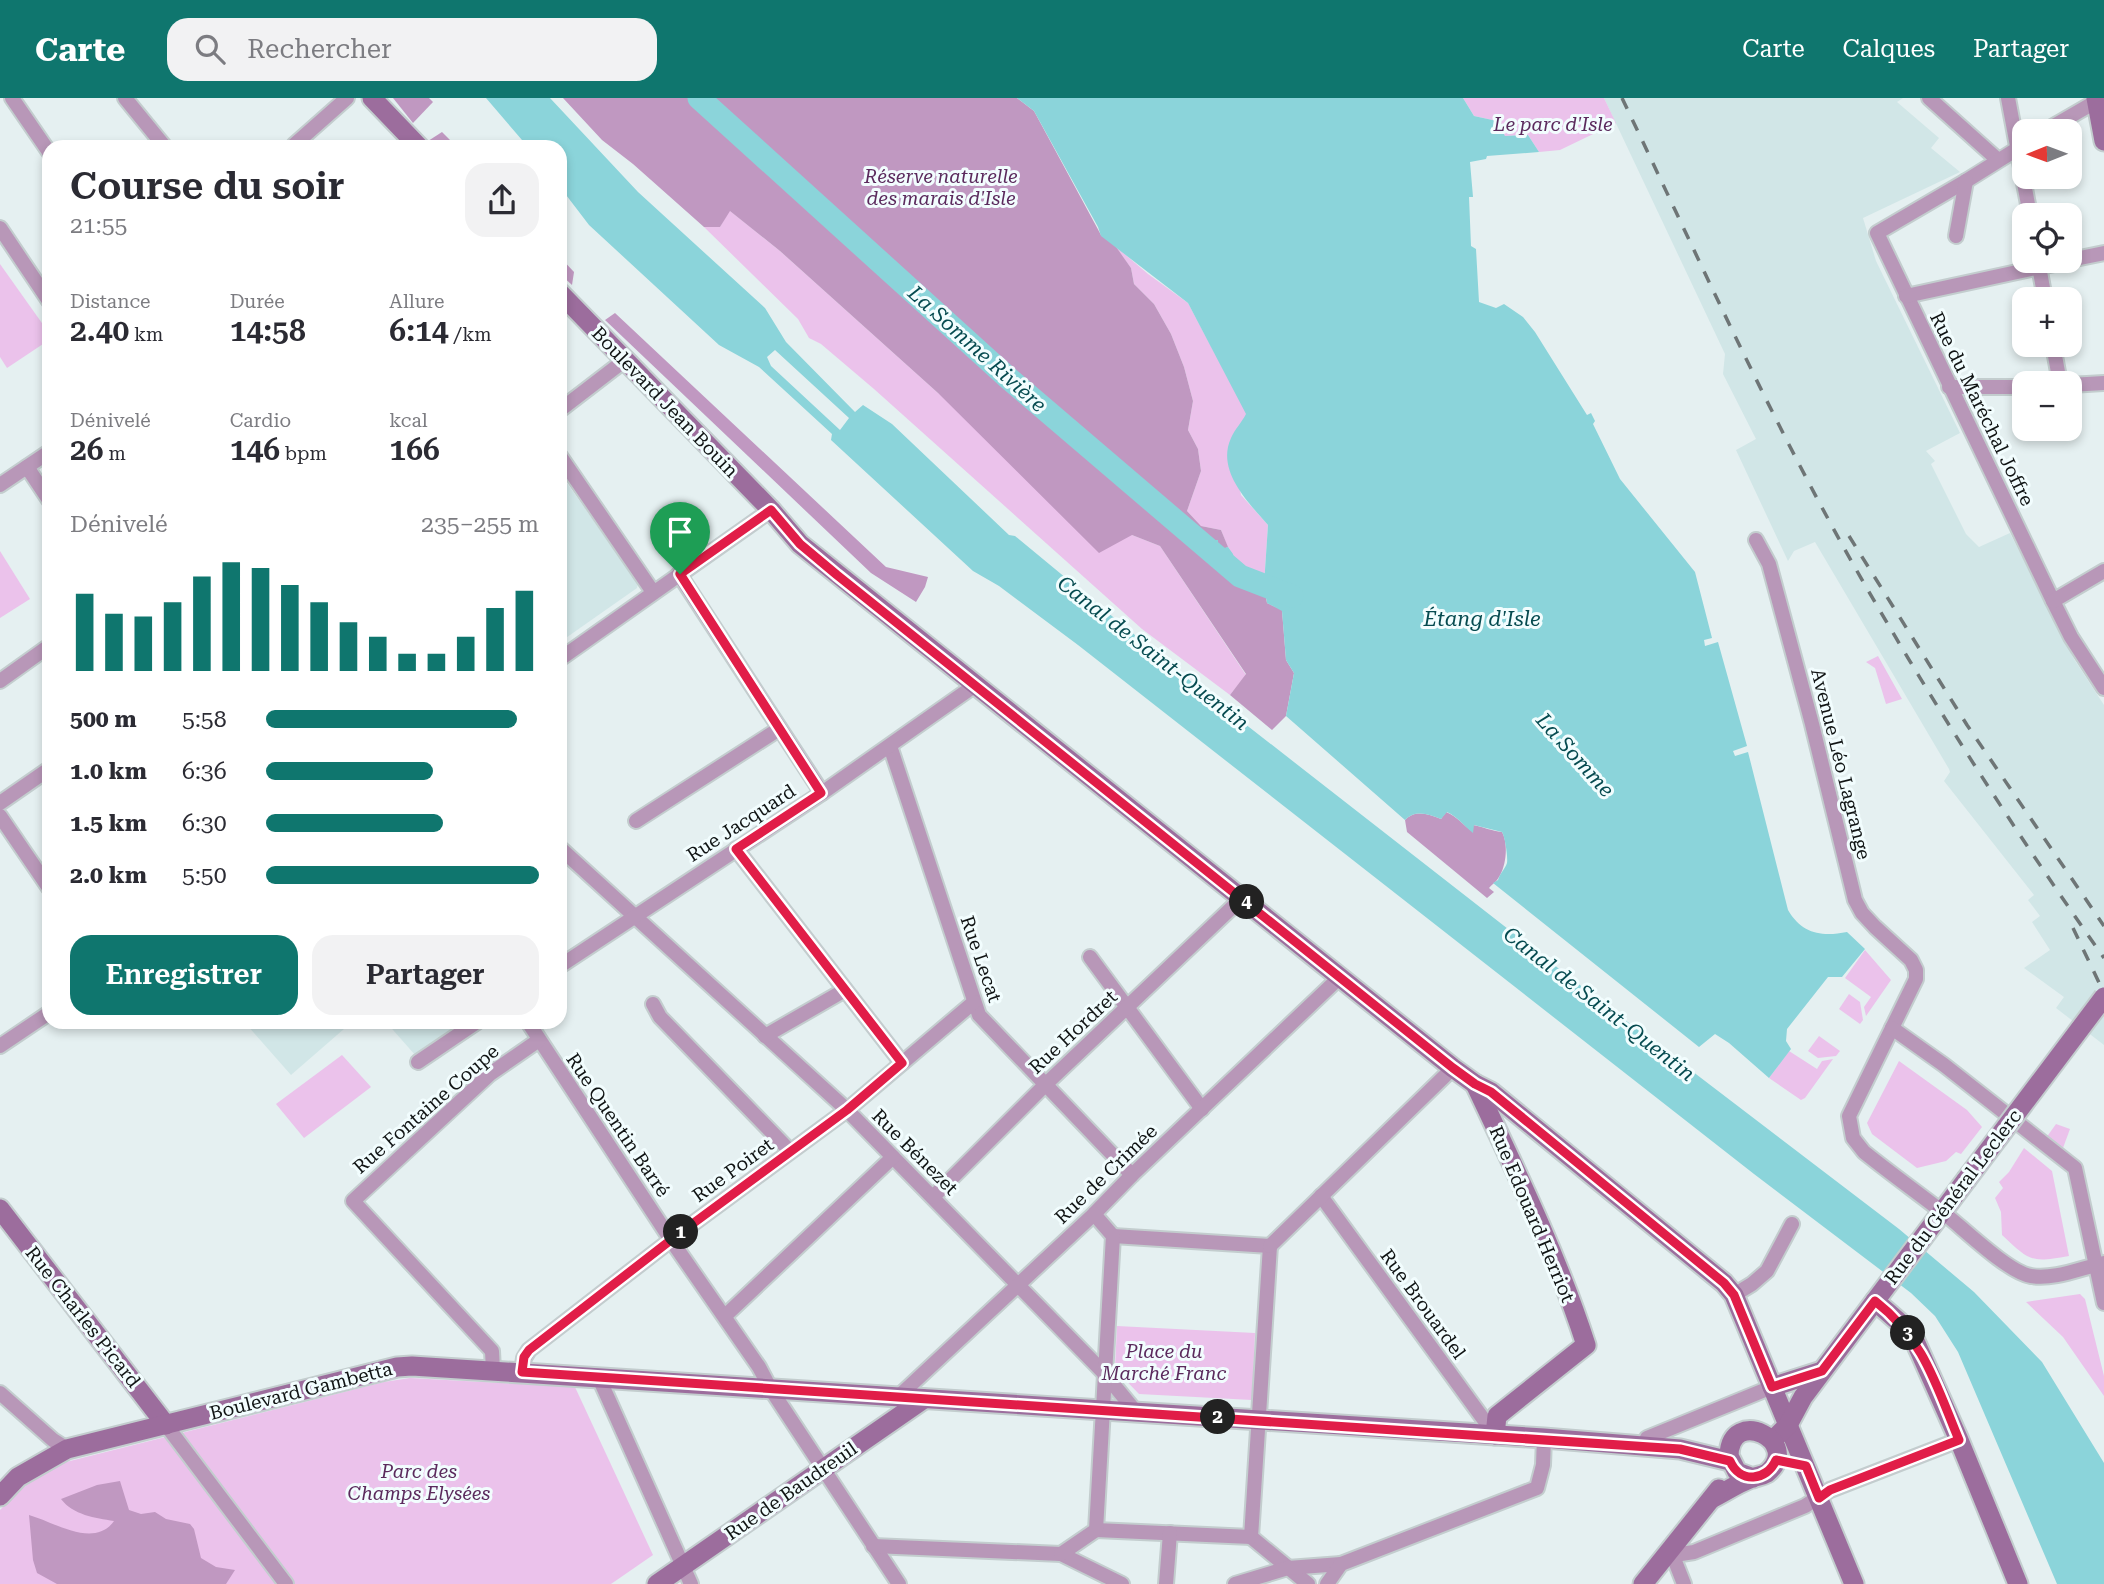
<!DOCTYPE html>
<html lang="fr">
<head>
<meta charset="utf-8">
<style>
  body { margin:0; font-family:"Roboto Serif",serif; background:#f2f2f3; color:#2b2b33; height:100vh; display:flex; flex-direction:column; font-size:26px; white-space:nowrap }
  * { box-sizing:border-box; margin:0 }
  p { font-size:23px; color:#7c7c81 }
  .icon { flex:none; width:38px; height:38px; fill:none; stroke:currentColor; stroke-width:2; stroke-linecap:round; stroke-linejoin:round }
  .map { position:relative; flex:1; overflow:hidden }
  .sheet { position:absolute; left:42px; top:42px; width:525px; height:889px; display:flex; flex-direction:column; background:#fff; border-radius:21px; box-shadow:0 4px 10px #0003 }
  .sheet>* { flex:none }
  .needle { width:46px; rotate:269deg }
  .tools { position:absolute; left:2012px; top:21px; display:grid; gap:14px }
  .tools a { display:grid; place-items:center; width:70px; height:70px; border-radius:14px; background:#fff; box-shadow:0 4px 10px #0003; font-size:35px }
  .pin { position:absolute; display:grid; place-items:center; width:60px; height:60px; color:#fff; margin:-72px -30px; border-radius:50% 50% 50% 0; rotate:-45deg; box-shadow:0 0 7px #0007 }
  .pin .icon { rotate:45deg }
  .km { position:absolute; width:35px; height:35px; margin:-18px; border-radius:50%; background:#222; color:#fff; font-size:19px; line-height:35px; text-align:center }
  .round { display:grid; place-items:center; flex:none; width:74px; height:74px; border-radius:21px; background:#f2f2f3 }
  .headline { display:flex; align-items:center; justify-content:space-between; height:119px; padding:0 28px }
  h1 { font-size:38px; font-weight:600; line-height:52px }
  .figures { display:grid; grid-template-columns:repeat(3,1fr); gap:10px; height:119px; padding:7px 28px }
  .figures div { display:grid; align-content:center }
  .figures b { font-size:30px; font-weight:600 }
  .figures small { font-size:19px; font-weight:400 }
  .figures p { font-size:19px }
  .chart { height:196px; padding:14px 28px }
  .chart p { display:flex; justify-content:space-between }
  .chart svg { width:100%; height:126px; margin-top:7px; stroke:#0f766e; stroke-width:6 }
  .action { display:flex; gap:14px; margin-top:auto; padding:14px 28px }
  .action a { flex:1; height:80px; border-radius:21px; background:#0f766e; color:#fff; font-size:28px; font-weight:600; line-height:80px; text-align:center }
  .action a+a { background:#f2f2f3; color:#2b2b33 }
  ul { padding:0 28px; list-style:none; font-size:23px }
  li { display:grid; grid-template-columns:112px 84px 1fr; align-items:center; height:52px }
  li i { height:18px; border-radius:9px; background:#0f766e }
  header { display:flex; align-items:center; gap:42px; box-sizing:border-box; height:98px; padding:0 35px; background:#0f766e; color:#fff }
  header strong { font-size:33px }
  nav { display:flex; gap:38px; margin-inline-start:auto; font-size:24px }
  .search { width:490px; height:63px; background:#f2f2f3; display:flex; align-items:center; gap:18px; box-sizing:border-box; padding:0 24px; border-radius:21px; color:#7c7c81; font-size:26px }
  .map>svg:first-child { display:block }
  .built { fill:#d1e6e7 }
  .green { fill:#ebc2eb }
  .forest { fill:#c098c1 }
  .water { fill:#8bd4da; fill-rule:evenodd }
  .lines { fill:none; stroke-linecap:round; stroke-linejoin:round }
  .river { stroke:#8bd4da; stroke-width:23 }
  .street-casing { stroke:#c3cdce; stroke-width:18 }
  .secondary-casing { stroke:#c3cdce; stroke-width:23 }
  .street { stroke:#b897b8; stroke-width:14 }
  .secondary { stroke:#9c6d9d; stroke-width:19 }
  .rail { stroke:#6e7576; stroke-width:3.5; stroke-dasharray:12 12; stroke-linecap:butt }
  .secondary-bridge-casing { stroke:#c3cdce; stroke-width:23; stroke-linecap:butt }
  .secondary-bridge { stroke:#9c6d9d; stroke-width:19 }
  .route-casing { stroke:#fff; stroke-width:14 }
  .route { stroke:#e11d48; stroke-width:9 }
  .labels { text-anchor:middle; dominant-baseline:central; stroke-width:6; stroke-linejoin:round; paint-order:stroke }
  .park-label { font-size:19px; font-style:italic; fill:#5b2a5d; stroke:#f2fdfe }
  .street-label { font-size:19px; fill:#101414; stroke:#f2fdfe }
  .water-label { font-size:21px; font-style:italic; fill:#064b50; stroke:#f2fdfe }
</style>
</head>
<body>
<header>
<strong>Carte</strong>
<div class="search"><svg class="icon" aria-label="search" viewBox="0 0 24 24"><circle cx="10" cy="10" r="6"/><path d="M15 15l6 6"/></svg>Rechercher</div>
<nav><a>Carte</a><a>Calques</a><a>Partager</a></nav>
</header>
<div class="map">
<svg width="2104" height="1486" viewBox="0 0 2104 1486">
  <rect width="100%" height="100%" fill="#e5f0f1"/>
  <g class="built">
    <path d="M 1604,0 L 1903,0 L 1897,4 L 1939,40 L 1931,50 L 1960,74 L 1863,120 L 1876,163 L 1960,335 L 1926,353 L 1935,363 L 1931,366 L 1966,436 L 1979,449 L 2010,435 L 2074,561 L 2104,607 L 2104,947 L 2056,910 L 2064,899 L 2024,870 L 2050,852 L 2032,824 L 2040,818 L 2028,802 L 2034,797 L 1944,683 L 1950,674 L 1949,671 L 1815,444 L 1794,453 L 1788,463 L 1736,352 L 1756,341 L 1723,276 L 1725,256 Z"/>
    <path d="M 560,375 L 638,486 L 637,490 L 560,544 Z"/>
    <path d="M 251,924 L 352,924 L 291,977 L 247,927 Z"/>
    <path d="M 386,924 L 462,924 L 416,958 Z"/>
  </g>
  <g class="green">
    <path d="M 1463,0 L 1604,0 L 1616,25 L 1560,52 L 1539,54 L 1528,37 L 1505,38 L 1497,23 L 1474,18 Z"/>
    <path d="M 729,112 L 780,153 L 938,295 L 1132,437 L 1160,448 L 1246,577 L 1230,597 L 1142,531 L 874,291 L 821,246 L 809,240 L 798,221 L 704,129 L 720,129 Z"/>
    <path d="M 1114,147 L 1148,176 L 1188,205 L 1247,316 L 1232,339 L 1241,397 L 1268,427 L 1264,487 C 1258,485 1248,483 1242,479 C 1237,475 1225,442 1221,432 L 1201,428 L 1187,413 L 1201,373 L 1198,351 L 1188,332 L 1193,303 L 1184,269 L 1171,236 L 1154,206 L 1134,186 L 1131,170 Z"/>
    <path d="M 0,166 L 49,235 L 49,242 L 7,270 L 0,259 Z"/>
    <path d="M 0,453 L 30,501 L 0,520 Z"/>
    <path d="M 1878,558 L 1902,601 L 1886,606 L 1875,570 L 1866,564 Z"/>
    <path d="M 1865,852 L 1891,882 L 1866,918 L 1864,909 L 1871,899 L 1845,880 Z"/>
    <path d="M 1849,896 L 1860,904 L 1863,922 L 1860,926 L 1839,911 Z"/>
    <path d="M 1819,938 L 1840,953 L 1836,958 L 1818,960 L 1808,953 Z"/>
    <path d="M 1789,953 L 1817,971 L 1822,963 L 1833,961 L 1805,1000 L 1801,1002 L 1769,980 Z"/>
    <path d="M 342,957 L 371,989 L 304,1040 L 276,1006 Z"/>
    <path d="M 1899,963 L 1967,1012 L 1982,1029 L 1961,1056 L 1956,1054 L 1946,1063 L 1917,1070 L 1872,1036 L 1867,1025 Z"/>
    <path d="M 2056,1026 L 2070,1031 L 2063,1050 L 2059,1051 L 2046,1040 Z"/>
    <path d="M 2024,1050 L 2052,1073 L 2069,1158 C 2030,1165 2030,1163 2002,1137 L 2001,1114 L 1995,1100 L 2003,1090 L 1999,1084 L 2009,1074 Z"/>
    <path d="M 2080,1196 L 2085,1201 L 2104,1278 L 2104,1298 L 2063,1239 L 2026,1204 Z"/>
    <path d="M 1117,1228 L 1255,1235 L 1252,1302 L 1139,1296 L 1115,1271 Z"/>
    <path d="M 410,1280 L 575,1289 L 653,1457 L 611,1486 L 0,1486 L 0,1412 C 19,1392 36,1377 62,1365 L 384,1284 Z"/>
  </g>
  <g class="forest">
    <path d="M 393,0 L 429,0 L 433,4 L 413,25 Z"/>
    <path d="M 563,0 L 1017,0 L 1034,13 L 1101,137 L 1114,146 L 1131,170 L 1134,186 L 1154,206 L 1171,236 L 1184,269 L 1193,303 L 1188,332 L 1198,351 L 1201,373 L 1187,413 L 1201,428 L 1221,432 L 1228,449 L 1224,451 L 1218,448 L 1218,442 L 1201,442 L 1205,448 L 1212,450 L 1215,457 L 1214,464 L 1218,463 L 1223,472 L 1239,480 L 1240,478 L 1264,487 L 1267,505 L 1282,512 L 1286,562 L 1294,575 L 1286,618 L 1272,632 L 1230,597 L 1246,576 L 1160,448 L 1132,437 L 1099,455 L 938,295 L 780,153 L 730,113 L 720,129 L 704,129 L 633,66 L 602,42 Z"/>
    <path d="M 442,34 L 457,49 L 429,49 L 425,45 Z"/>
    <path d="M 560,159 L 574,174 L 572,187 L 560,176 Z"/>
    <path d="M 615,215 L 886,469 L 928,479 L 925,489 L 916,504 L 871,475 L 605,222 Z"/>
    <path d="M 1446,714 C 1458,719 1463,727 1473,734 L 1473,727 C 1483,729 1492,733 1502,734 C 1509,747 1506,771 1497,782 C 1495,785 1491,787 1489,790 L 1494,794 L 1487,800 L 1407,734 L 1405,722 C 1415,711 1429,716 1441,721 Z"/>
    <path d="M 120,1383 L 129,1412 L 141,1416 L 155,1414 L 166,1421 L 190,1426 L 194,1431 L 201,1460 L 216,1469 L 235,1472 L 226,1486 L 57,1486 L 37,1475 L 33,1462 L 29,1417 C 54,1424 94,1451 114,1423 C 95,1420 73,1417 61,1401 L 97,1387 Z"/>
  </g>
  <g class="water">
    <path d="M 486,0 L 550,0 L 638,94 L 765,210 L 786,244 L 855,314 L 863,307 L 892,326 L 1009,437 L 1015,438 L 1199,590 L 1612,912 L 1899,1131 L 1974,1194 L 2042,1264 L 2104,1365 L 2104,1486 L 2057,1486 L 1958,1254 L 1935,1218 L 1911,1195 L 1754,1076 L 1078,547 L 999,488 L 973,473 L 831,342 L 832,336 L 759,269 L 719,247 L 589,127 L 560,89 L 560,49 L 528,49 ZM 775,252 L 849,320 L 840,332 L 771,268 L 767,259 Z"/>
    <path d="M 1017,0 L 1463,0 L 1474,18 L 1497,23 L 1505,38 L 1528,37 L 1539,54 L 1487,58 L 1486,61 L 1470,64 L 1473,99 L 1469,99 L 1471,148 L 1476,151 L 1479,204 L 1496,210 L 1504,206 L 1523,219 L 1535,234 L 1587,317 L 1591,315 L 1595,323 L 1593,326 L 1620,381 L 1695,474 L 1712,540 L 1704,542 L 1705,548 L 1718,544 L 1747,648 L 1733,653 L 1735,658 L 1748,654 L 1788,812 C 1802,836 1822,839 1847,834 L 1865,851 L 1842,879 L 1828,879 L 1787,931 L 1786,943 L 1791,951 L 1769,980 L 1729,945 L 1715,936 L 1699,949 L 1493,785 L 1498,782 C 1500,775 1505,771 1507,765 C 1508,759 1505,739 1502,734 L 1474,727 L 1473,735 C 1464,728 1458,719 1447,714 L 1441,721 C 1429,716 1415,711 1405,722 L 1286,618 L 1294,575 L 1286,562 L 1282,513 L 1267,505 L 1264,487 L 1268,427 C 1248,404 1216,373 1231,340 C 1235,331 1242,324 1246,316 L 1188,205 L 1101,138 L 1098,129 L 1034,13 Z"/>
    <path d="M 1201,442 L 1218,442 L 1218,448 L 1224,450 L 1228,449 L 1233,456 L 1236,472 L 1239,475 L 1239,480 L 1233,476 L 1225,476 L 1218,463 L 1214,464 L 1215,457 L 1212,450 L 1202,446 Z"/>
  </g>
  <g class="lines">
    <path class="river" d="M 699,0 L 1007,279 L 1240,478 L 1292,498"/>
    <defs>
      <g id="street">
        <path d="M 12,0 L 49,54"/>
        <path d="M 125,0 L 165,49"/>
        <path d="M 1929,0 L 1998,62"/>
        <path d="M 2008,0 L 2030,117"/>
        <path d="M 2045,33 L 2102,0"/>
        <path d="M 2025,46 L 1966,83 L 1877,135 L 2053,503 L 2071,539 L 2104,590"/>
        <path d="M 294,47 L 347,0"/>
        <path d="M 0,130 L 49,203"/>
        <path d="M 1956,138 L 1966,83"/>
        <path d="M 2070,162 L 2104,155"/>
        <path d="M 2038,163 L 2045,201"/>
        <path d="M 1906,198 L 2068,163"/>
        <path d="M 2053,247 L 2060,285"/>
        <path d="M 2070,287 L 2104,285"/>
        <path d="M 1949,289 L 2025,289"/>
        <path d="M 560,312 L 625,262"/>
        <path d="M 560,358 L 653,494"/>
        <path d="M 27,369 L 49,402"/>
        <path d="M 0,387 L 49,354"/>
        <path d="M 1756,442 L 1769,466 L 1812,626 L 1855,802 L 1862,815 L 1875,829 L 1911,862 L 1916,872 L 1916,881 L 1849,1018 L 1853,1040 L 1864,1054 C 1890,1075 1918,1095 1945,1116 C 1964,1131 2009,1175 2031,1178 C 2054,1182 2081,1170 2104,1165"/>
        <path d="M 679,476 L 822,695"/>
        <path d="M 2053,503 L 2104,473"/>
        <path d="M 560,561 L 771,412"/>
        <path d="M 0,583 L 49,548"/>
        <path d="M 890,648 L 979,917 L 1132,1077"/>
        <path d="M 0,705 L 49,671"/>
        <path d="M 0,718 L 49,790"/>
        <path d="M 636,723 L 779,631"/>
        <path d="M 560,750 L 847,1012 L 1104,1275 L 1136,1314"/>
        <path d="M 736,751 L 902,965"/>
        <path d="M 1090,859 L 1202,1011"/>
        <path d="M 560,868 L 822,695 L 974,588"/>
        <path d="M 653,906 L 660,919 L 790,1053"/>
        <path d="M 528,924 L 671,1142 L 759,1269 L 770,1290 L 899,1486"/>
        <path d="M 1892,930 L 1944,967 L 2075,1070 L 2104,1205"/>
        <path d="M 765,938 L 845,892"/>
        <path d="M 0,948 L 49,915"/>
        <path d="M 418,964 L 477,924"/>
        <path d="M 1321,1098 L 1495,1337"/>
        <path d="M 933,1099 L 1046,986 L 1242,800"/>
        <path d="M 1113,1138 L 1270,1148"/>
        <path d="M 1270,1148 L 1251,1439 L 1308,1486"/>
        <path d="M 1270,1148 L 1453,970"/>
        <path d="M 1734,1197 L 1752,1186 L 1767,1173 L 1792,1126"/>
        <path d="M 725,1218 L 893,1059"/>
        <path d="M 493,1272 L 492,1253 L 353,1103 L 490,976 L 539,942"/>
        <path d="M 522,1274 L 524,1260 L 529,1252 L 676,1138 L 847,1012 L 974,904"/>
        <path d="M 599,1280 L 691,1486"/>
        <path d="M 0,1295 L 53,1342 L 67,1351"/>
        <path d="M 898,1299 L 1094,1116 L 1132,1077 L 1340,879"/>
        <path d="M 166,1327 L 286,1486"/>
        <path d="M 1644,1348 L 1647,1340 L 1772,1289"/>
        <path d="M 1096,1432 L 1251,1439"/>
        <path d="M 873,1448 L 1061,1456 L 1122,1486"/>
        <path d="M 1671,1453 L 1681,1456 L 1694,1454 L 1805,1408 L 1830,1392 L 1959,1342"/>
        <path d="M 1671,1453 L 1684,1486"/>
        <path d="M 1061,1456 L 1096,1432 L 1113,1138 L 1094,1116"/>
        <path d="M 1166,1486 L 1170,1435"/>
        <path d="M 1235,1486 L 1288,1470 L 1341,1466"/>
        <path d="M 1327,1486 L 1341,1466 L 1537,1390 L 1543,1367 L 1544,1340"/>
      </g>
      <g id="secondary">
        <path d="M 372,0 L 419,49"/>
        <path d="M 2096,0 L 2104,43"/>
        <path d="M 560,195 L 771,412 L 800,446 L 1453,970 L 1475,986 L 1491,994 L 1724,1185 L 1734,1197 L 1854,1486"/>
        <path d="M 1475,986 C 1515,1071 1557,1157 1586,1247 L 1497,1318 L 1495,1337"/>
        <path d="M 0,1111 L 166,1327"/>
        <path d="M 1875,1203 L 1899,1224 L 1915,1243 L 1959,1342 L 2018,1486"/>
        <path d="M 1772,1289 L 1822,1273"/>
        <path d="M 1773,1342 L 1788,1327 L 1803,1299 L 1966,1082"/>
        <path d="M 0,1398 L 18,1379 L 67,1351 L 397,1269 L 412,1268 L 1544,1340 L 1680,1351 L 1730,1363"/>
        <path d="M 1713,1400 C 1725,1394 1738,1385 1752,1380 C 1757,1378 1762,1378 1767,1375 C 1804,1344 1730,1307 1729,1358 L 1737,1374 L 1753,1380"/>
        <path d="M 657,1486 L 924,1301"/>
        <path d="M 1643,1486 L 1719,1391"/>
      </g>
    </defs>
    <use href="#street" class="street-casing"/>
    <use href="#secondary" class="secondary-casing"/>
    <use href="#street" class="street"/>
    <use href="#secondary" class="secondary"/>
    <g class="rail">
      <path d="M 1622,0 C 1698,159 1770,320 1857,473 C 1933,606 2016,735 2104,860"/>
      <path d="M 1849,438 L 1967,627 L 2104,828"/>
      <path d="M 2073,830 L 2104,895"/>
    </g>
    <defs>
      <path id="secondary-bridge" d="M 1966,1082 L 2104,899"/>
    </defs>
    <use href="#secondary-bridge" class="secondary-bridge-casing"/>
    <use href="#secondary-bridge" class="secondary-bridge"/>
  </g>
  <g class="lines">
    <defs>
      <path id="route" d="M 771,412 L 800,446 L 837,477 L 1453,970 L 1475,986 L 1491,994 L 1724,1185 L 1734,1197 L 1772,1289 L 1822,1273 L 1875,1203 C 1924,1241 1936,1287 1959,1342 L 1830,1392 L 1819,1400 L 1806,1368 L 1776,1362 C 1767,1383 1740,1386 1730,1363 L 1680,1351 L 522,1274 L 524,1259 L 529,1252 L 676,1138 L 847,1012 L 902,965 L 736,751 L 821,695 L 680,476 Z"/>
    </defs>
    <use href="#route" class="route-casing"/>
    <use href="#route" class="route"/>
  </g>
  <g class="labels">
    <g class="park-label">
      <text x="1553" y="26">Le parc d'Isle</text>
      <text x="941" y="78">Réserve naturelle<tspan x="941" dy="22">des marais d'Isle</tspan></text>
      <text x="1164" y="1253">Place du<tspan x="1164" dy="22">Marché Franc</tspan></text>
      <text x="419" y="1373">Parc des<tspan x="419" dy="22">Champs Elysées</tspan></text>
    </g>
    <g class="street-label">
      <text transform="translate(665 304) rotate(46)">Boulevard Jean Bouin</text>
      <text transform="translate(1982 311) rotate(64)">Rue du Maréchal Joffre</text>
      <text transform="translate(1841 666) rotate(76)">Avenue Léo Lagrange</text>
      <text transform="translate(741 725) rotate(-33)">Rue Jacquard</text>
      <text transform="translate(981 861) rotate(71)">Rue Lecat</text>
      <text transform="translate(1073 934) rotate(-43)">Rue Hordret</text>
      <text transform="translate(426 1011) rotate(-41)">Rue Fontaine Coupe</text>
      <text transform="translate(618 1027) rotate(56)">Rue Quentin Barré</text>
      <text transform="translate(915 1054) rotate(45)">Rue Bénezet</text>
      <text transform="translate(733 1072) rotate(-36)">Rue Poiret</text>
      <text transform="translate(1106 1076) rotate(-44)">Rue de Crimée</text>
      <text transform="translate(1953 1099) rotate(-53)">Rue du Général Leclerc</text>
      <text transform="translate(1532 1116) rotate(67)">Rue Edouard Herriot</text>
      <text transform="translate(1423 1206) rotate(54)">Rue Brouardel</text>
      <text transform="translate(83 1219) rotate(52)">Rue Charles Picard</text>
      <text transform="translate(301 1293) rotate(-14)">Boulevard Gambetta</text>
      <text transform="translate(791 1393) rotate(-35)">Rue de Baudreuil</text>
    </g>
    <g class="water-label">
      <text transform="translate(977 251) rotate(42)">La Somme Rivière</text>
      <text x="1482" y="521">Étang d'Isle</text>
      <text transform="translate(1153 555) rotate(38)">Canal de Saint-Quentin</text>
      <text transform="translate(1575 657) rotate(48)">La Somme</text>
      <text transform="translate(1599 906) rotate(38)">Canal de Saint-Quentin</text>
    </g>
  </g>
</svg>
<div class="tools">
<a><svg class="needle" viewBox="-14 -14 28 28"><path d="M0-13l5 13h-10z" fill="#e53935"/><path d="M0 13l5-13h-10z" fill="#7c7c81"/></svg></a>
<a><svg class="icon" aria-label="locate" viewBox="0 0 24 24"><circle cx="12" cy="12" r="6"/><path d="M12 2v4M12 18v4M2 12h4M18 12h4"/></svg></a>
<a>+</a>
<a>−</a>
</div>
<div class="pin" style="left:680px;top:476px;background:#1e9e55"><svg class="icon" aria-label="arrive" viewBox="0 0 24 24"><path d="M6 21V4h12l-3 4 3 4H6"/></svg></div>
<b class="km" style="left:681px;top:1134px">1</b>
<b class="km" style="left:1218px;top:1319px">2</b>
<b class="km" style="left:1908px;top:1235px">3</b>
<b class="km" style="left:1247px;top:804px">4</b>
<section class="sheet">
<div class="headline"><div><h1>Course du soir</h1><p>21:55</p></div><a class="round"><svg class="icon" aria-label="share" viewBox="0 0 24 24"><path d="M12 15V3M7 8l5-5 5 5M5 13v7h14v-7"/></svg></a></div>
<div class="figures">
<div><p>Distance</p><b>2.40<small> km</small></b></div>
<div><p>Durée</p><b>14:58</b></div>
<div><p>Allure</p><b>6:14<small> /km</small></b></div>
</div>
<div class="figures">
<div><p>Dénivelé</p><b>26<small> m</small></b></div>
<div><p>Cardio</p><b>146<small> bpm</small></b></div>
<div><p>kcal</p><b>166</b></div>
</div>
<div class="chart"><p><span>Dénivelé</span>235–255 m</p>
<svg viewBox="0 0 160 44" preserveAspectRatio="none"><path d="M5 44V17M15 44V24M25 44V25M35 44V20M45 44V11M55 44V6M65 44V8M75 44V14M85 44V20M95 44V27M105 44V32M115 44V38M125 44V38M135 44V32M145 44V22M155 44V16"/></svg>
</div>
<ul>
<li><b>500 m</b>5:58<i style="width:92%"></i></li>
<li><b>1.0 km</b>6:36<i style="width:61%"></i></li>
<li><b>1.5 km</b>6:30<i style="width:65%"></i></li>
<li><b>2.0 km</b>5:50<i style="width:100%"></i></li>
</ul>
<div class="action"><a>Enregistrer</a><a>Partager</a></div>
</section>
</div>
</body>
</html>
